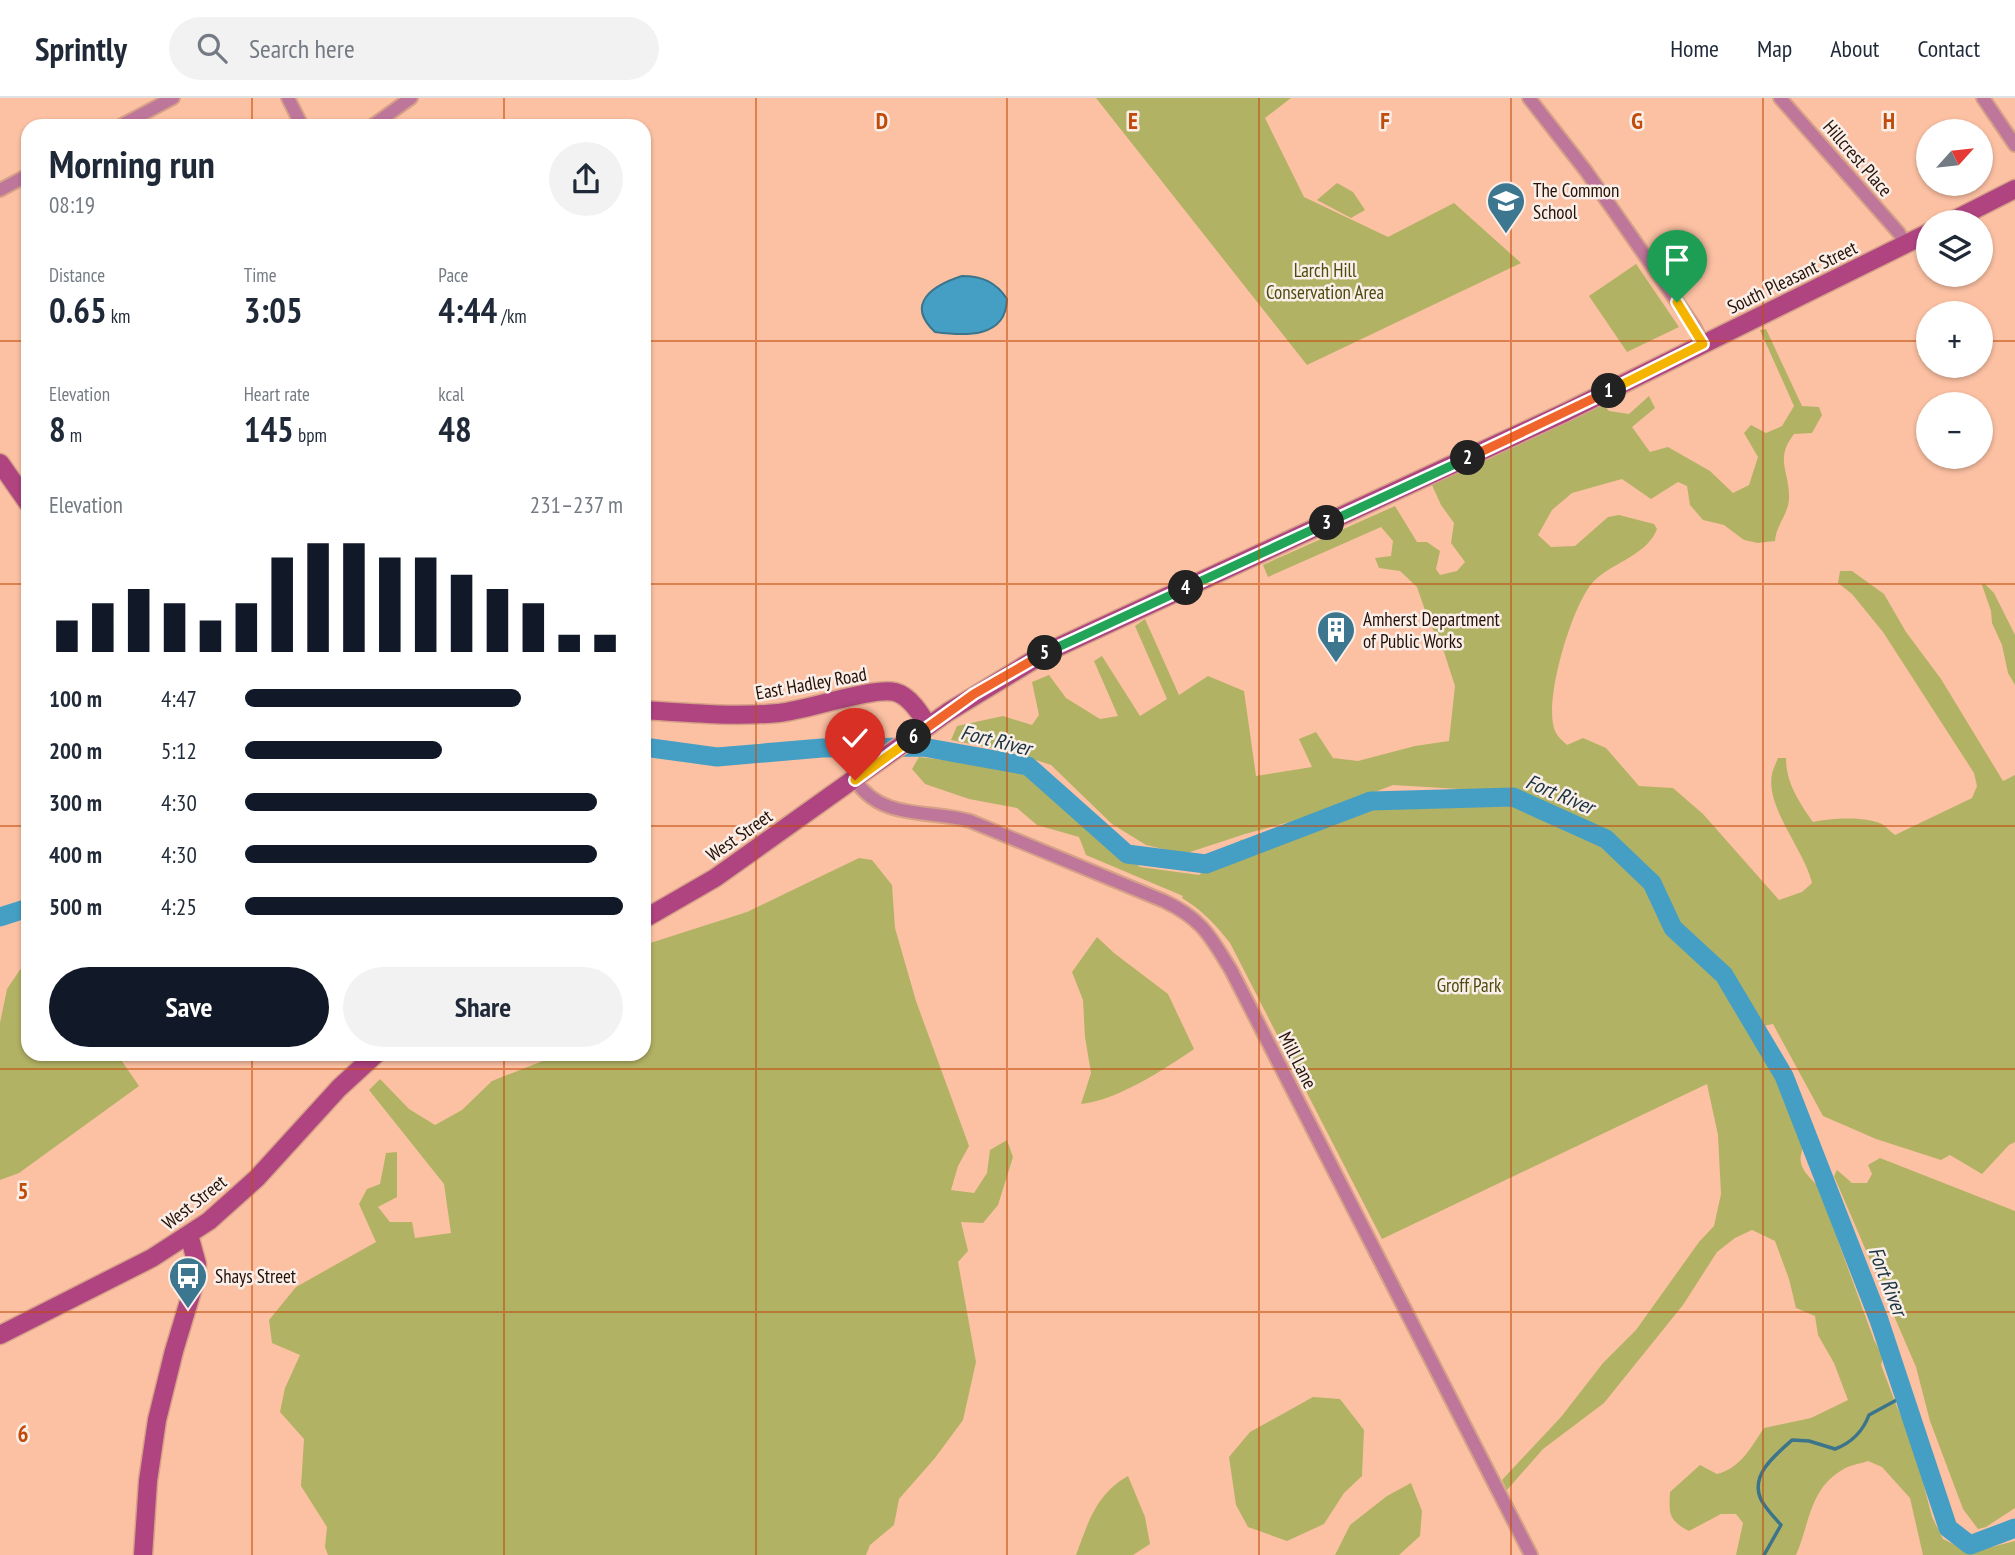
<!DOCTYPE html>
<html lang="en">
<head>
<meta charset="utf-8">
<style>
  body { margin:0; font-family:"PT Sans Narrow",sans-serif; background:#f2f2f3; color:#1f2937; height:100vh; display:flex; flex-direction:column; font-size:26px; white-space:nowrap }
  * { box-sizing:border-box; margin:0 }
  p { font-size:23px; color:#747a83 }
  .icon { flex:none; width:38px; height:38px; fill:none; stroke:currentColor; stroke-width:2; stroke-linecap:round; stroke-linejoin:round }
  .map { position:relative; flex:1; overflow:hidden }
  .details { position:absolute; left:21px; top:21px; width:630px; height:942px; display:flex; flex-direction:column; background:#fff; border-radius:21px; box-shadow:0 2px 5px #0004 }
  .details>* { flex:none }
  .needle { width:46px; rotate:63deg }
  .tools { position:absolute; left:1916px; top:21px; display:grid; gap:14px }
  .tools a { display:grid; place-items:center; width:77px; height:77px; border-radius:50%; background:#fff; box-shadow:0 2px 5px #0004; font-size:35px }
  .pin { position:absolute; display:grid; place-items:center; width:60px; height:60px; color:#fff; margin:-72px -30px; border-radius:50% 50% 50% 0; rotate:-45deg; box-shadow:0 0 7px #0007 }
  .pin .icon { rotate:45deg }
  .km { position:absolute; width:35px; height:35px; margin:-18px; border-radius:50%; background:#222; color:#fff; font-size:19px; line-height:35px; text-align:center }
  .round { display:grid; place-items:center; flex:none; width:74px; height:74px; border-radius:37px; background:#f2f2f3 }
  .headline { display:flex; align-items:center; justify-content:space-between; height:119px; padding:0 28px }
  h1 { font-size:38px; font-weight:700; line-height:52px }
  .figures { display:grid; grid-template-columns:repeat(3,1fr); gap:10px; height:119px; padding:7px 28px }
  .figures div { display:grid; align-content:center }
  .figures b { font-size:35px; font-weight:700 }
  .figures small { font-size:19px; font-weight:400 }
  .figures p { font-size:19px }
  .chart { height:196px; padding:14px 28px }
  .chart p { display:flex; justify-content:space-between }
  .chart svg { width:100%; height:126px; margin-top:7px; stroke:#111827; stroke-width:6 }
  .cta { display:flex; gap:14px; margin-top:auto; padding:14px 28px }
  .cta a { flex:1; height:80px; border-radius:42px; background:#111827; color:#fff; font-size:28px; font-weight:700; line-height:80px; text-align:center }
  .cta a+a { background:#f2f2f3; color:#1f2937 }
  ul { padding:0 28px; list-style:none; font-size:23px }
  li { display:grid; grid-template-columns:112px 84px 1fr; align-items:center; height:52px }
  li i { height:18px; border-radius:9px; background:#111827 }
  header { display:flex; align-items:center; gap:42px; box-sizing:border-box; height:98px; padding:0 35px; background:#fff; border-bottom:2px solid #e0e1e3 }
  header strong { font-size:33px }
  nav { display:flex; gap:38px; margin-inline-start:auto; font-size:24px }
  .search { width:490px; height:63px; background:#f2f2f3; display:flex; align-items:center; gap:18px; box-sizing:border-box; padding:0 24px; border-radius:38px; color:#747a83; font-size:26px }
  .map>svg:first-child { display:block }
  .green { fill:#b2b264 }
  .water { fill:#459fc4; stroke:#3c748b; stroke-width:2 }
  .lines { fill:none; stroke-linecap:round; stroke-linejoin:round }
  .stream { stroke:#3c748b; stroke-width:3.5 }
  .river { stroke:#459fc4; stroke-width:19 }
  .street-casing { stroke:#d5a187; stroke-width:16 }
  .secondary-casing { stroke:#d5a187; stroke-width:21 }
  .street { stroke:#bf769b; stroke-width:12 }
  .secondary { stroke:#b04481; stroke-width:18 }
  .split-1-casing { stroke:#fff; stroke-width:14 }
  .split-2-casing { stroke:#fff; stroke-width:14 }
  .split-3-casing { stroke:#fff; stroke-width:14 }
  .split-4-casing { stroke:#fff; stroke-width:14 }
  .split-5-casing { stroke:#fff; stroke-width:14 }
  .split-6-casing { stroke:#fff; stroke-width:14 }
  .split-7-casing { stroke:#fff; stroke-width:14 }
  .split-1 { stroke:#f5b400; stroke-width:9 }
  .split-2 { stroke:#f0652b; stroke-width:9 }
  .split-3 { stroke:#22a559; stroke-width:9 }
  .split-4 { stroke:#22a559; stroke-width:9 }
  .split-5 { stroke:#22a559; stroke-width:9 }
  .split-6 { stroke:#f0652b; stroke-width:9 }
  .split-7 { stroke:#f5b400; stroke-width:9 }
  .grid { fill:none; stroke:#c14b0b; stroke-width:2; stroke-opacity:0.55 }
  .labels { text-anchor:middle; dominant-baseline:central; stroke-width:5; stroke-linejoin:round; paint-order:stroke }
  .street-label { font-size:19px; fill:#261107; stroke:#faeee8 }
  .poi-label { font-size:19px; fill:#261107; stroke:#faeee8; text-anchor:start }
  .park-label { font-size:19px; fill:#4c4b0e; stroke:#faeee8 }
  .water-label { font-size:21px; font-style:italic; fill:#193440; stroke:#faeee8 }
  .grid-label { font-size:23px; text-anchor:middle; font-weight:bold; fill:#c14b0b; stroke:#faeee8; stroke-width:5; stroke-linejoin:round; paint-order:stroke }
</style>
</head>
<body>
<header>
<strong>Sprintly</strong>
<div class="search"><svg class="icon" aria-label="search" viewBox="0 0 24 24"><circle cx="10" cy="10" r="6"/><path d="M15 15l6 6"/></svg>Search here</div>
<nav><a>Home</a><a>Map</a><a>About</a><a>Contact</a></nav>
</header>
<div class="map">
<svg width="2015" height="1457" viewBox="0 0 2015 1457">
  <rect width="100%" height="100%" fill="#fcc1a3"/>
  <g class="green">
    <path d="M 1096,0 L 1291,0 L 1265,20 L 1304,99 L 1388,139 L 1454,105 L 1521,165 L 1307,267 Z"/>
    <path d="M 1337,85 L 1353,94 L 1365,112 L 1351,120 L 1317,102 Z"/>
    <path d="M 1636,166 L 1679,229 L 1627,254 L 1589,198 Z"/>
    <path d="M 1766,231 L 1802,308 L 1819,309 L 1822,317 L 1812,335 L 1794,336 C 1774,362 1790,373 1789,401 C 1788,417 1776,427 1775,443 L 1758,445 L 1744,442 L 1724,427 L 1703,422 L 1690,407 L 1687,388 L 1678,384 L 1651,401 L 1622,381 L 1572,395 L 1552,412 L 1538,437 L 1551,449 L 1575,448 L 1608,419 L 1619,417 L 1654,426 L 1657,431 C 1647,457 1614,464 1595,482 C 1573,502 1541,608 1556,635 C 1558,639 1564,644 1567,647 L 1583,640 L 1606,650 L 1639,688 L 1673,690 L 1703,716 L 1779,802 L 1802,794 L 1812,785 C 1805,753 1765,709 1772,676 C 1773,671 1776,665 1778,660 L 1786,660 C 1786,685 1799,704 1813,724 C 1832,720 1864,718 1882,726 C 1886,729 1891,734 1895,737 L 1972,700 L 1977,688 L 1974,675 L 1883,534 L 1852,496 L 1838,485 L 1840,473 L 1852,473 L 1884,496 L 1906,534 L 1941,581 L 2003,683 L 2015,677 L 2015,1044 L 2009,1047 L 1982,1076 L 1950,1057 L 1941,1062 L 1876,1041 L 1823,1018 L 1773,926 L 1759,929 L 1771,955 L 1763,959 L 1783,994 L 1804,1048 C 1795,1066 1805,1075 1818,1088 L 1874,1242 L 1883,1259 L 1881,1267 L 1897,1309 L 1923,1365 L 1923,1384 L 1932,1419 L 1943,1441 L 1961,1450 L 1976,1453 L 2015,1443 L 2015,1457 L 1923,1457 L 1910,1400 L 1882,1369 L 1868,1363 C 1860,1366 1849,1367 1842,1372 C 1809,1392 1810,1425 1796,1457 L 1736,1457 L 1743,1425 L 1736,1416 L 1721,1416 L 1689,1433 C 1668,1422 1669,1416 1670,1394 L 1700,1367 L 1717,1376 C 1741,1370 1751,1349 1764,1330 L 1811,1320 L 1848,1302 L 1834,1265 L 1818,1237 L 1815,1218 L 1796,1210 L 1789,1181 L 1775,1143 L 1752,1132 L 1735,1140 L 1717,1154 L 1683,1207 L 1604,1305 L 1543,1351 L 1507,1392 L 1502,1382 L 1561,1319 L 1603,1265 L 1636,1232 L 1699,1144 L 1714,1128 L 1721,1096 L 1718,1037 L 1707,986 L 1382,1141 L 1230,845 C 1216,827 1202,812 1182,800 L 1183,798 L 1086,757 L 1079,739 L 1037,727 L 1017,710 L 969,701 L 925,686 L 912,671 L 919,659 L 1027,672 L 1082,722 L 1140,769 L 1199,777 L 1242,741 L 1245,748 C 1290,732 1341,708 1387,697 C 1417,691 1479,694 1510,699 L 1509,694 L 1393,687 L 1315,717 L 1245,736 L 1184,756 L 1146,747 L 1112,726 L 1051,667 L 1015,655 L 951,642 L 957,628 L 1003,618 L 1032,627 L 1039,617 L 1032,584 L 1049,577 L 1066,600 L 1100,621 L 1118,618 L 1094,563 L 1102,558 L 1140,618 L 1167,601 L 1135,528 L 1145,521 L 1179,597 L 1208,578 L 1244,593 L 1256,678 L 1312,669 L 1299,641 L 1316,634 L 1333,660 L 1358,663 L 1415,648 L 1449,643 L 1455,588 L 1444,554 L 1428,521 L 1417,489 L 1400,473 L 1379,470 L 1375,460 L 1391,458 L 1393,443 L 1381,429 L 1268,479 L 1263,467 L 1395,408 L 1417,444 L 1427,444 L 1440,453 L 1436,471 L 1440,477 L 1457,473 L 1465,464 L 1451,445 L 1454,425 L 1441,407 L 1432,387 L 1519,347 L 1601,303 L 1609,313 L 1629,316 L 1649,298 L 1655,310 L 1632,329 L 1650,354 L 1668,349 L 1710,373 L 1733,395 L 1749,387 L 1758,359 L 1744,335 L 1751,327 L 1766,335 L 1782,328 L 1794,308 L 1760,232 Z"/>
    <path d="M 1984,485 L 1994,495 L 2015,537 L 2015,587 L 2008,575 L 2002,547 L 1992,525 L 1991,513 L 1982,487 Z"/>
    <path d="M 859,760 L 872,762 L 892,787 L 895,830 L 916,903 L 969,1048 L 958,1068 L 951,1092 L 974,1095 L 987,1075 L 990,1052 L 1007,1042 L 1013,1059 L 998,1107 L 983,1125 L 961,1124 L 968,1153 L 958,1164 L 976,1264 L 963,1322 L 935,1360 L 899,1401 L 894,1427 L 870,1447 L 866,1457 L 328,1457 L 325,1449 L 327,1429 L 301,1388 L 304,1341 L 280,1314 L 285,1290 L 300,1257 L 272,1245 L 269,1222 L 296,1189 L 376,1144 L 359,1106 L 367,1091 L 380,1086 L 386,1055 L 397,1054 L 397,1099 L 378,1109 L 390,1124 L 412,1124 L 415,1140 L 451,1135 L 444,1086 L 369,992 L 380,981 L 409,1011 L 435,1027 L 462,1012 L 492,983 L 560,956 L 644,956 L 644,908 L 651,906 L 644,875 L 644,847 L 747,814 Z"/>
    <path d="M 1097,839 L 1114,855 L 1168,896 L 1194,951 C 1165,971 1116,1003 1081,1006 L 1091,975 L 1085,939 L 1083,902 L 1072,874 Z"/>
    <path d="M 28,860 L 28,956 L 117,956 L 139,988 L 19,1075 L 0,1082 L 0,925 L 7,891 Z"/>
    <path d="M 1880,1060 L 2015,1113 L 2015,1410 L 1986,1429 L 1978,1431 L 1963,1411 L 1930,1323 L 1916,1269 L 1834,1078 L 1837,1072 L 1852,1085 L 1867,1085 L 1872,1076 L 1868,1067 Z"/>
    <path d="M 1313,1299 L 1340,1301 L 1364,1332 L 1362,1378 L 1344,1395 L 1324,1426 L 1287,1443 L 1248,1429 L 1236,1407 L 1229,1359 L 1250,1334 Z"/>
    <path d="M 1128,1378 L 1145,1419 L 1150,1446 L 1133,1457 L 1076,1457 C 1088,1425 1096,1396 1128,1378 Z"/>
    <path d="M 1411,1385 L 1422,1413 L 1420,1438 L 1399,1457 L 1335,1457 L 1350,1427 L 1387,1398 Z"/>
  </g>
  <path class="water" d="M 962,178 C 982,178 996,184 1007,201 C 1006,241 964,238 935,234 C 904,205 934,187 962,178 Z"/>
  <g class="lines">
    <path class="stream" d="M 1764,1457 L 1781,1427 C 1774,1419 1763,1408 1760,1399 C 1751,1375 1777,1356 1792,1342 L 1809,1343 L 1835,1351 C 1851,1345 1863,1333 1869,1317 L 1904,1298"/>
    <g class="river">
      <path d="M 644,649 L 717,659 L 822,650 L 923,649 L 1028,668 L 1127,756 L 1206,766 L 1371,703 L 1513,699 L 1606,741 L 1652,785 L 1673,830 L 1724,877 L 1784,978 L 1879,1222 L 1948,1430 L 1970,1447 L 2015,1430"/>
      <path d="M 0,819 L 28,810"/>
    </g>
    <defs>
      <g id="street">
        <path d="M 288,0 L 302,28"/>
        <path d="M 1529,0 L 1586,73 L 1694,228 L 1703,246"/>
        <path d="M 1780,0 L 1899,135 L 1905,146"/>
        <path d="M 1983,0 L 2015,47"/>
        <path d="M 120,28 L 173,0"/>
        <path d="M 372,28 L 411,0"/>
        <path d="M 0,92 L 28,77"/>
        <path d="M 855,682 C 882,723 928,711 970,723 L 1164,803 C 1202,821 1210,838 1231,872 L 1531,1457"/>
      </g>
      <g id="secondary">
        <path d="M 1950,124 L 2015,91"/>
        <path d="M 0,365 L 28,405"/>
        <path d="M 644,612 C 689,615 734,619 779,615 C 808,612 872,589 895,594 C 910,598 921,616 928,628"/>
        <path d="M 644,821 L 715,780 L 948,614 L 1045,555 L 1566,314 L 1928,135"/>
        <path d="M 0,1237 L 152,1160 L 209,1123 L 257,1080 L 339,990 L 376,956"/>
        <path d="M 143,1457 L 148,1383 L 157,1322 L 174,1253 L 196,1180 L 197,1166 L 189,1137"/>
      </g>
    </defs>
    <use href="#street" class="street-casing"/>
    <use href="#secondary" class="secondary-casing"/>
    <use href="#street" class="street"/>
    <use href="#secondary" class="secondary"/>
  </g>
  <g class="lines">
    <defs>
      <path id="split-1" d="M 1609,293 L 1703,246 L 1677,204"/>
      <path id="split-2" d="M 1468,360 L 1609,293"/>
      <path id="split-3" d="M 1327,425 L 1468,360"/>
      <path id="split-4" d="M 1186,490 L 1327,425"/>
      <path id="split-5" d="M 1045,555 L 1186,490"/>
      <path id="split-6" d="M 914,639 L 974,596 L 1045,555"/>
      <path id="split-7" d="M 855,682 L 914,639"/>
    </defs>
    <use href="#split-1" class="split-1-casing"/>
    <use href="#split-2" class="split-2-casing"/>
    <use href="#split-3" class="split-3-casing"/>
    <use href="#split-4" class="split-4-casing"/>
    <use href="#split-5" class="split-5-casing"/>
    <use href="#split-6" class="split-6-casing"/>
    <use href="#split-7" class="split-7-casing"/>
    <use href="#split-1" class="split-1"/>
    <use href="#split-2" class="split-2"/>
    <use href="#split-3" class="split-3"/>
    <use href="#split-4" class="split-4"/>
    <use href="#split-5" class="split-5"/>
    <use href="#split-6" class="split-6"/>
    <use href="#split-7" class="split-7"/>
  </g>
  <path class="grid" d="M 252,0 L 252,28M 504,0 L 504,28M 756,0 L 756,1457M 1007,0 L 1007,1457M 1259,0 L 1259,1457M 1511,0 L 1511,1457M 1763,0 L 1763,1457M 0,243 L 28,243M 644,243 L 1928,243M 1981,243 L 2015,243M 0,486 L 28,486M 644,486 L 2015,486M 0,728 L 28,728M 644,728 L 2015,728M 252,956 L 252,1457M 504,956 L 504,1457M 0,971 L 2015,971M 0,1214 L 2015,1214"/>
  <defs>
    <symbol id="school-pin" viewBox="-11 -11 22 30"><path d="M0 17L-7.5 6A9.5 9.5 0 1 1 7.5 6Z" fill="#3c768f" stroke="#faeee8"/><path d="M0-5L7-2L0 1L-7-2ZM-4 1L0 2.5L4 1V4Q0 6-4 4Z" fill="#fff"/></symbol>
    <symbol id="building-pin" viewBox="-11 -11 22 30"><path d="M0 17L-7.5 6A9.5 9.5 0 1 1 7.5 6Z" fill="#3c768f" stroke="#faeee8"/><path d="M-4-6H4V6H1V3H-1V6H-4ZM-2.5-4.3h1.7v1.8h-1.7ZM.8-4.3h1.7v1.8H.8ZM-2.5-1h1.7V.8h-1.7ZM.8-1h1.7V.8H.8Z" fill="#fff"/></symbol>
    <symbol id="bus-pin" viewBox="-11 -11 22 30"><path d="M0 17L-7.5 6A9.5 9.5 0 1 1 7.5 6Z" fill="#3c768f" stroke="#faeee8"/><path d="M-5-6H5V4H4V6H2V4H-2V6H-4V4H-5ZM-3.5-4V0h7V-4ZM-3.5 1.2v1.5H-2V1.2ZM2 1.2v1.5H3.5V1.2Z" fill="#fff"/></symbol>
  </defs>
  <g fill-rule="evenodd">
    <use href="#school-pin" x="1484" y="81" width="44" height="60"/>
    <use href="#building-pin" x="1314" y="510" width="44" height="60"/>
    <use href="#bus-pin" x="166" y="1156" width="44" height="60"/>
  </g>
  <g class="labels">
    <g class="street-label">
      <text transform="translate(1858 60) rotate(49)">Hillcrest Place</text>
      <text transform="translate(1792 179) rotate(-26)">South Pleasant Street</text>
      <text transform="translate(811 585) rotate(-10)">East Hadley Road</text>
      <text transform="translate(739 737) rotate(-35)">West Street</text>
      <text transform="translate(1298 962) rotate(63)">Mill Lane</text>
      <text transform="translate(194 1104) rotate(-38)">West Street</text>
    </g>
    <g class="poi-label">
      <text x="1533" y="92">The Common<tspan x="1533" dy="22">School</tspan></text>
      <text x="1363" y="521">Amherst Department<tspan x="1363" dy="22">of Public Works</tspan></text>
      <text x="215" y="1178">Shays Street</text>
    </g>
    <g class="park-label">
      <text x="1325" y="172">Larch Hill<tspan x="1325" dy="22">Conservation Area</tspan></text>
      <text x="1469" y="887">Groff Park</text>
    </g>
    <g class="water-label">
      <text transform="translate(996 642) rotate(14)">Fort River</text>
      <text transform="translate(1560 696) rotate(23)">Fort River</text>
      <text transform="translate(1888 1183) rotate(69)">Fort River</text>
    </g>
  </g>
  <g class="grid-label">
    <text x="882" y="31">D</text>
    <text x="1133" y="31">E</text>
    <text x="1385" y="31">F</text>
    <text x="1637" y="31">G</text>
    <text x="1889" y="31">H</text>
    <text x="23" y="1101">5</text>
    <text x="23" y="1344">6</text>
  </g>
</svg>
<div class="tools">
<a><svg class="needle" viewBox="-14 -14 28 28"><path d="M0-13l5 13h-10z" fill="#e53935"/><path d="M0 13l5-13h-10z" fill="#747a83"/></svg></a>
<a><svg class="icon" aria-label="layers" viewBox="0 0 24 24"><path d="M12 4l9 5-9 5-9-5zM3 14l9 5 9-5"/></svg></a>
<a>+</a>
<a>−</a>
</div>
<div class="pin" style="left:1677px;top:204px;background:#1e9e55"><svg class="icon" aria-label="arrive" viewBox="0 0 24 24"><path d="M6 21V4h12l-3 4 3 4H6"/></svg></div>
<div class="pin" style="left:855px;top:682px;background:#d93025"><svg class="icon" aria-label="check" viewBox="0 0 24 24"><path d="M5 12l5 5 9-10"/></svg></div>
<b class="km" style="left:1609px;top:293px">1</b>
<b class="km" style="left:1468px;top:360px">2</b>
<b class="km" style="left:1327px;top:425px">3</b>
<b class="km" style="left:1186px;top:490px">4</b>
<b class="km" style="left:1045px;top:555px">5</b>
<b class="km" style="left:914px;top:639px">6</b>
<section class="details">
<div class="headline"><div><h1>Morning run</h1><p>08:19</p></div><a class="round"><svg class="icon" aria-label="share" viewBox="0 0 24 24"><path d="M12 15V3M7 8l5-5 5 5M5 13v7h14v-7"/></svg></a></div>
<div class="figures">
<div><p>Distance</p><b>0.65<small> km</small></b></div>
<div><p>Time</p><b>3:05</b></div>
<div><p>Pace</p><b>4:44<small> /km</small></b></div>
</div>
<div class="figures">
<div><p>Elevation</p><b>8<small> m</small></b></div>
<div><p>Heart rate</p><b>145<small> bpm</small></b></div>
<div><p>kcal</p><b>48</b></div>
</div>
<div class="chart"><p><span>Elevation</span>231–237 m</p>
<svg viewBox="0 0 160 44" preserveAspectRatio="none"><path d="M5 44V33M15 44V27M25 44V22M35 44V27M45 44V33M55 44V27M65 44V11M75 44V6M85 44V6M95 44V11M105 44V11M115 44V17M125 44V22M135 44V27M145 44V38M155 44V38"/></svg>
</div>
<ul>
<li><b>100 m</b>4:47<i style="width:73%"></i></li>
<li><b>200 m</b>5:12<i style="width:52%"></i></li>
<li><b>300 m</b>4:30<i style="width:93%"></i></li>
<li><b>400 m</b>4:30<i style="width:93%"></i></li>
<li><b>500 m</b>4:25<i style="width:100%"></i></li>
</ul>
<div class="cta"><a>Save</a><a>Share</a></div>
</section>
</div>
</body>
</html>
